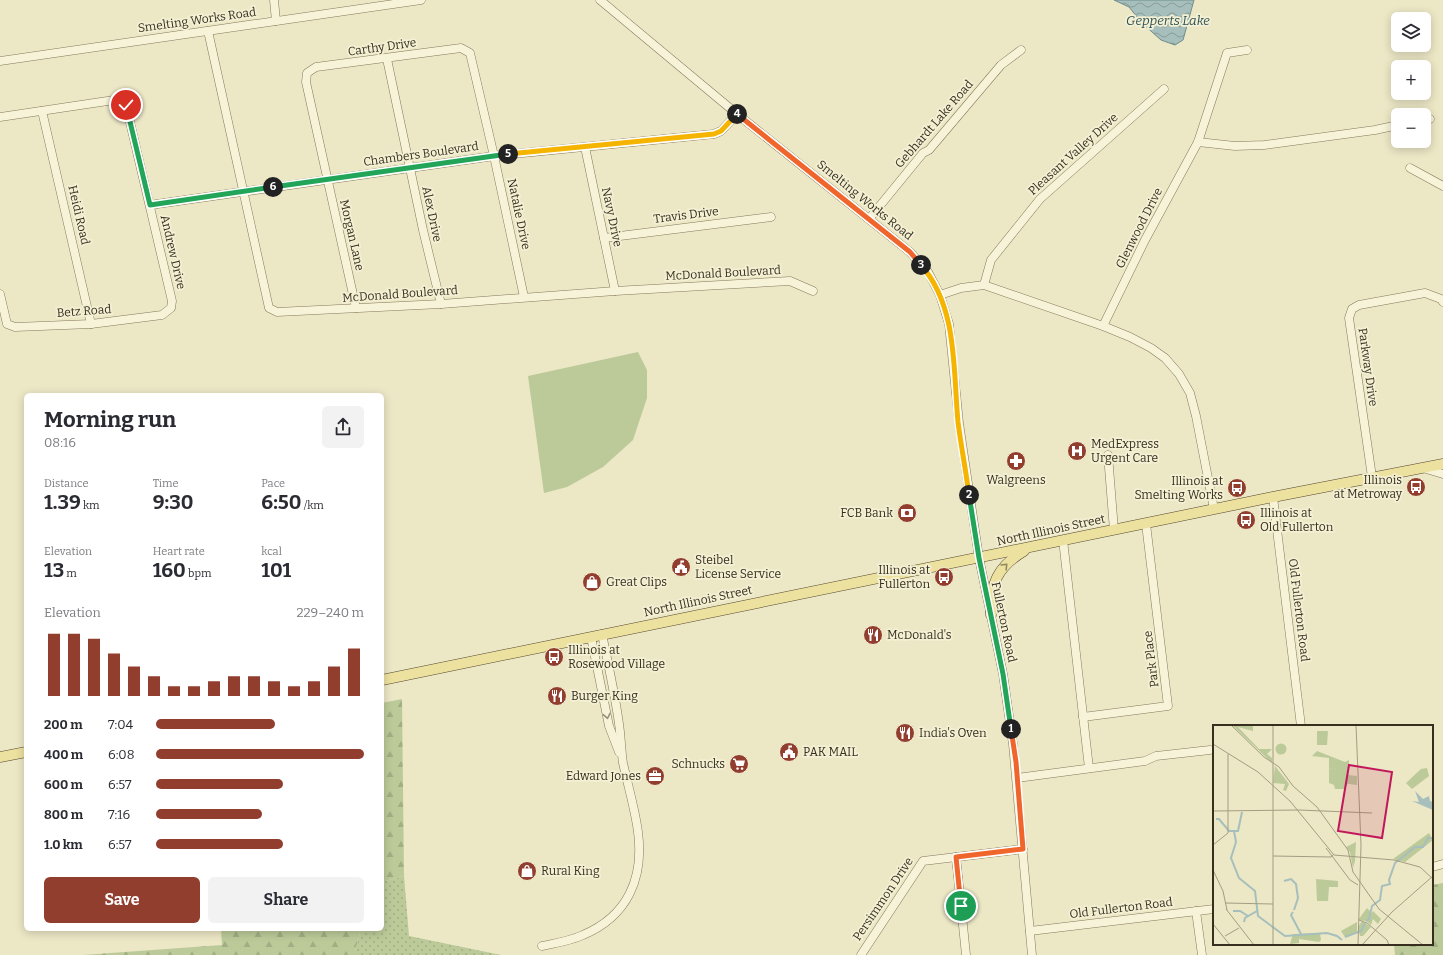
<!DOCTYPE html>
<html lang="en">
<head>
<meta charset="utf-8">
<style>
  body { margin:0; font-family:Bitter,serif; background:#f2f2f3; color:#2b2b33; height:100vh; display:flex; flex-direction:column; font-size:15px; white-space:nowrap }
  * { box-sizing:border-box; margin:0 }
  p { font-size:13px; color:#7c7c81 }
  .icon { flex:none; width:22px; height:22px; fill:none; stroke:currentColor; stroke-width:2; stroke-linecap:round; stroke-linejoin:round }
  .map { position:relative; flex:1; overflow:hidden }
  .sheet { position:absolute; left:24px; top:393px; width:360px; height:538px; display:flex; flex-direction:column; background:#fff; border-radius:6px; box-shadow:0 2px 10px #0003 }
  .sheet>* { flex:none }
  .fabs { position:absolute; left:1391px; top:12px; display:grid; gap:8px }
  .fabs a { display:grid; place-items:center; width:40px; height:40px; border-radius:6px; background:#fff; box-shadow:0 2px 10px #0003; font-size:20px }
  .pin { position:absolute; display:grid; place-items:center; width:34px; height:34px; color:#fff; margin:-17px; border:2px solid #fff; border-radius:50%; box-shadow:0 1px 4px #0007 }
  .km { position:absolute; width:20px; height:20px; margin:-10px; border-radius:50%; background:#222; color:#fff; font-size:11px; line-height:20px; text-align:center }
  .round { display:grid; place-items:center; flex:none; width:42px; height:42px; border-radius:6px; background:#f2f2f3 }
  .summary { display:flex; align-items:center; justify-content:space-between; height:68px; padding:0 20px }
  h1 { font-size:22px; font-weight:700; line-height:30px }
  .metrics { display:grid; grid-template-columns:repeat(3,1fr); gap:6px; height:68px; padding:4px 20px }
  .metrics div { display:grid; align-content:center }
  .metrics b { font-size:20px; font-weight:700 }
  .metrics small { font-size:11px; font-weight:400 }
  .metrics p { font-size:11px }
  .chart { height:112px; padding:8px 20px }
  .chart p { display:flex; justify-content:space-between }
  .chart svg { width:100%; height:72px; margin-top:4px; stroke:#923e2f; stroke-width:6 }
  .cta { display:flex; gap:8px; margin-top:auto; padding:8px 20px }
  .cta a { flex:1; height:46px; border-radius:6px; background:#923e2f; color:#fff; font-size:16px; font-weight:700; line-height:46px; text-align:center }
  .cta a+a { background:#f2f2f3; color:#2b2b33 }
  ul { padding:0 20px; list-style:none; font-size:13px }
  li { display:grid; grid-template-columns:64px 48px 1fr; align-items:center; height:30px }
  li i { height:10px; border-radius:5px; background:#923e2f }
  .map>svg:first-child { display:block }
  .grass { fill:url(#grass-dots) }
  .forest { fill:url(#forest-firs) }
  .pitch { fill:#bcca99 }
  .water { fill:url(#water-waves); stroke:#6e8d8b }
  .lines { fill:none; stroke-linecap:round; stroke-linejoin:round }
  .minor-casing { stroke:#86795c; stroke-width:9 }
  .major-casing { stroke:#544730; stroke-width:11 }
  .minor { stroke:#f7f3d8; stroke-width:8 }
  .major { stroke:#ede19f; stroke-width:10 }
  .oneway { stroke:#92885f }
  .oneway2 { stroke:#97907c }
  .split-1-casing { stroke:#fff; stroke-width:8 }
  .split-2-casing { stroke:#fff; stroke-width:8 }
  .split-3-casing { stroke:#fff; stroke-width:8 }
  .split-4-casing { stroke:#fff; stroke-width:8 }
  .split-5-casing { stroke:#fff; stroke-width:8 }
  .split-6-casing { stroke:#fff; stroke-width:8 }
  .split-7-casing { stroke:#fff; stroke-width:8 }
  .split-1 { stroke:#f0652b; stroke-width:5 }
  .split-2 { stroke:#22a559; stroke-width:5 }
  .split-3 { stroke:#f5b400; stroke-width:5 }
  .split-4 { stroke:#f0652b; stroke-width:5 }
  .split-5 { stroke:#f5b400; stroke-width:5 }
  .split-6 { stroke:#22a559; stroke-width:5 }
  .split-7 { stroke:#22a559; stroke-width:5 }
  .labels { text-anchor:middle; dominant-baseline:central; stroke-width:3.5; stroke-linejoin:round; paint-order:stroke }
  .street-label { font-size:12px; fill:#372e1f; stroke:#f4f0d4 }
  .poi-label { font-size:12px; fill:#372e1f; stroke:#f4f0d4; text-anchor:start }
  .water-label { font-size:13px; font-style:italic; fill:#2f5256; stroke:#f4f0d4 }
  .inset-river { fill:none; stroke:#a6bfbc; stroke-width:2 }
  .inset-road { fill:none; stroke:#a49d83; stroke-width:1 }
  .view { fill:#c2185b; fill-opacity:0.15; stroke:#c2185b; stroke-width:2 }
  .inset-edge { fill:none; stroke:#372e1f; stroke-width:2 }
</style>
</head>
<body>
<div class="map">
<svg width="1443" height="955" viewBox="0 0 1443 955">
  <defs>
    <pattern id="grass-dots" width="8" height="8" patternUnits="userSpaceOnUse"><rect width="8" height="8" fill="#bcca99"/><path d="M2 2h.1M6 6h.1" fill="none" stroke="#a2ae83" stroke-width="1.8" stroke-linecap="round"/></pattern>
    <pattern id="forest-firs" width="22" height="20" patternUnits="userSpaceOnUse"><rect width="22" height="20" fill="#bcca99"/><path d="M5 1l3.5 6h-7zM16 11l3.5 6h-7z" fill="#a2ae83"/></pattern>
    <pattern id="water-waves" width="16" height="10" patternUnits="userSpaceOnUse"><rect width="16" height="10" fill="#a6bfbc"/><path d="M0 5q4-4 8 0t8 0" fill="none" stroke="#889c98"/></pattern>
  </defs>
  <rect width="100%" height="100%" fill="#ece7c5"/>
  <path class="grass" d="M 404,876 L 409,936 L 501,955 L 354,955 L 361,929 L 382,929 L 382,882 Z"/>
  <g class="forest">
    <path d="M 402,699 L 404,876 L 382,882 L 382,703 Z"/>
    <path d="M 1443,883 L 1443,955 L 1395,955 L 1394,944 L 1432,944 L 1432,885 Z"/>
    <path d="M 221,929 L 361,929 L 354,955 L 83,955 L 222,945 Z"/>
  </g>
  <path class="pitch" d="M 638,352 L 647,370 L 647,398 L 633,440 L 603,467 L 567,487 L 544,493 L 528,376 Z"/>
  <path class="water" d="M 1114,0 L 1194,0 L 1183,40 L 1175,45 L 1161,40 L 1142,23 L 1129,7 Z"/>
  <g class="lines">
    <defs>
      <g id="minor">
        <path d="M 274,0 L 276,21"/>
        <path d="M 600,0 L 737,114 L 910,252 L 928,272 L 940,295 L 961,288 L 984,285 L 1103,326 L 1130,337 L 1151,348 L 1165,358 L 1179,374 L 1190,393 L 1196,416 L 1214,509"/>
        <path d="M 208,31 L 269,308 L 277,312 L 441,304 L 615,291 L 790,281 L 813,291"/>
        <path d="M 387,59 L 423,230 L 441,304"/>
        <path d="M 0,61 L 421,0"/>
        <path d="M 42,111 L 91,324"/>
        <path d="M 0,117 L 121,99 L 126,105 L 172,301 L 171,308 L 162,315 L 91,324 L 15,327 L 7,324 L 0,294"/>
        <path d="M 1424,120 L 1430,119"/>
        <path d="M 1198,142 L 1235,146 L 1264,145 L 1375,130 L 1398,125"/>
        <path d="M 585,147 L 615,291"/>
        <path d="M 1410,168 L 1443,186"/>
        <path d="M 150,205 L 494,156 L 714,134 L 721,131 L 737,114"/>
        <path d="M 869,219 L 923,153 L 929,150 L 1001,65 L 1021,50"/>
        <path d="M 604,238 L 771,217"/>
        <path d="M 984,285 L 991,260 L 1040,199 L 1164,89"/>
        <path d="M 940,295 L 949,324 L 959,423 L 979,558 L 1003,674 L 1013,744 L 1032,955"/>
        <path d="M 356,308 L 306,82 L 307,73 L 316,67 L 461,48 L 470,53 L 494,156 L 524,297"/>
        <path d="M 1103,326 L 1145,240 L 1198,142 L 1227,53 L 1247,50"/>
        <path d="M 1108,455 L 1114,530"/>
        <path d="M 1423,468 L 1443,474"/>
        <path d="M 1372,477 L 1349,318 L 1352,309 L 1359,305 L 1425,293 L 1441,299 L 1443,302"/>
        <path d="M 1273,497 L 1301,726"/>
        <path d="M 1063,540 L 1089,768"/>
        <path d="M 591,637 L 609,726 L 619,752"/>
        <path d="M 1083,717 L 1168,706 L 1146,524"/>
        <path d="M 1017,778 L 1145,761 L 1156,756 L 1210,750"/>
        <path d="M 956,857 L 966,955"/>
        <path d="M 1432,867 L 1443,864"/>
        <path d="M 1196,911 L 1202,955"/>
        <path d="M 1030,931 L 1214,909"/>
        <path d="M 542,946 C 556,943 570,941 583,935 C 628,916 644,878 638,832 C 635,809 628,786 623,763 C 621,750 621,737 619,724 C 615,694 608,664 602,634"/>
        <path d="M 861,955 L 923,861 L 1023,849"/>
      </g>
      <g id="major">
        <path d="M 991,615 C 990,584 997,567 1024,551"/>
        <path d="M 382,680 L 1273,497 L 1443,464"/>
        <path d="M 0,757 L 26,752"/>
      </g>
    </defs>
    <use href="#minor" class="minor-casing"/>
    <use href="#major" class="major-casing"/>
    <use href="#minor" class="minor"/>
    <use href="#major" class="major"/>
  </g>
  <defs><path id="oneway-chevron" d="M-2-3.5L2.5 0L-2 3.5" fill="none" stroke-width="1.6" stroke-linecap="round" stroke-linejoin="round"/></defs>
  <use class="oneway" href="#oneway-chevron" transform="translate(1005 566) rotate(-46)"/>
  <use class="oneway2" href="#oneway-chevron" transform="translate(607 716) rotate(79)"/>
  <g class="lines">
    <defs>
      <path id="split-1" d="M 961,906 L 956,857 L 1023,849 L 1016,762 L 1011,729"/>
      <path id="split-2" d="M 969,495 L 979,558 L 1003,674 L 1011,729"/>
      <path id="split-3" d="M 921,265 C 958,307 953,370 958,422 C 961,446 966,471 969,495"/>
      <path id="split-4" d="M 737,114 L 910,252 L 921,265"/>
      <path id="split-5" d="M 508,154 L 714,134 L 721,131 L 737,114"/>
      <path id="split-6" d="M 273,187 L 508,154"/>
      <path id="split-7" d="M 126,105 L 150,205 L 273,187"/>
    </defs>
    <use href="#split-1" class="split-1-casing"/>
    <use href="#split-2" class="split-2-casing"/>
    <use href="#split-3" class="split-3-casing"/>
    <use href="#split-4" class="split-4-casing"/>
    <use href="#split-5" class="split-5-casing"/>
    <use href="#split-6" class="split-6-casing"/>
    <use href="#split-7" class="split-7-casing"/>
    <use href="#split-1" class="split-1"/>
    <use href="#split-2" class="split-2"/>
    <use href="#split-3" class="split-3"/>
    <use href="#split-4" class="split-4"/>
    <use href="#split-5" class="split-5"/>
    <use href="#split-6" class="split-6"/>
    <use href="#split-7" class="split-7"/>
  </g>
  <defs>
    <symbol id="hospital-disc" viewBox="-11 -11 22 22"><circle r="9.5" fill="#923e2f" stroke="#f4f0d4"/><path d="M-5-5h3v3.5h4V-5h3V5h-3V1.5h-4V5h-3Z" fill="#fff"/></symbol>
    <symbol id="pharmacy-disc" viewBox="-11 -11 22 22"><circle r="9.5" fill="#923e2f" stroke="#f4f0d4"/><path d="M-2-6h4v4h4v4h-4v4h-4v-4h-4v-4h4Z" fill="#fff"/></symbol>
    <symbol id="bus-disc" viewBox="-11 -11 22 22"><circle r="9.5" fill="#923e2f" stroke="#f4f0d4"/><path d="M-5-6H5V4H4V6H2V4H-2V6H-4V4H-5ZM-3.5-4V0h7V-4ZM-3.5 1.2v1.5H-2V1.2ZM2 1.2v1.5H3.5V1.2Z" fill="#fff"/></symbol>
    <symbol id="bank-disc" viewBox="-11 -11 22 22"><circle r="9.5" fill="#923e2f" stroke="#f4f0d4"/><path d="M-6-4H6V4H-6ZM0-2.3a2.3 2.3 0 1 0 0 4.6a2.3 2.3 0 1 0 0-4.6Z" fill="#fff"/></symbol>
    <symbol id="civic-disc" viewBox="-11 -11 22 22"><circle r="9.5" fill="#923e2f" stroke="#f4f0d4"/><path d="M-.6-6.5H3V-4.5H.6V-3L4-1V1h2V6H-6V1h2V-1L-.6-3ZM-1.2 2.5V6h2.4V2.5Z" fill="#fff"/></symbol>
    <symbol id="shop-disc" viewBox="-11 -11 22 22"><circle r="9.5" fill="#923e2f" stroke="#f4f0d4"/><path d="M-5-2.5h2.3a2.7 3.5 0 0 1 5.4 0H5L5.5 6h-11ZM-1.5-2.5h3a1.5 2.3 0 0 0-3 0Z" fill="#fff"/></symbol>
    <symbol id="restaurant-disc" viewBox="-11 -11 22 22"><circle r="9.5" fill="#923e2f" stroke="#f4f0d4"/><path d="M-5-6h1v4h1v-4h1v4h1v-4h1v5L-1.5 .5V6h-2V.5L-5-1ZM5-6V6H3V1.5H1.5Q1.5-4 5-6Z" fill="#fff"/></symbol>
    <symbol id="supermarket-disc" viewBox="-11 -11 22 22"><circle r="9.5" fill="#923e2f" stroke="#f4f0d4"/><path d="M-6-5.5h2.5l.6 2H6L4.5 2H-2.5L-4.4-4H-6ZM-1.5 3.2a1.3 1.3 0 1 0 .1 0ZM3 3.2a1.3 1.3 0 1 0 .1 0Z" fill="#fff"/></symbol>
    <symbol id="office-disc" viewBox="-11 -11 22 22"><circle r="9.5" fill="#923e2f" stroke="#f4f0d4"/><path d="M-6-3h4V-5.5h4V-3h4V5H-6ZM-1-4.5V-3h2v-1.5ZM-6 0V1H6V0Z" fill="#fff"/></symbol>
  </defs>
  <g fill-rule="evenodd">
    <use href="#hospital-disc" x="1066" y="440" width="22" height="22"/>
    <use href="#pharmacy-disc" x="1005" y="450" width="22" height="22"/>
    <use href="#bus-disc" x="1405" y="476" width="22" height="22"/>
    <use href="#bus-disc" x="1226" y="477" width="22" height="22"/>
    <use href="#bank-disc" x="896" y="502" width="22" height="22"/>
    <use href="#bus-disc" x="1235" y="509" width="22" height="22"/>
    <use href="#civic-disc" x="670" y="556" width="22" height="22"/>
    <use href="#bus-disc" x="933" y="566" width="22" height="22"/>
    <use href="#shop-disc" x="581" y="571" width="22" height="22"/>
    <use href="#restaurant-disc" x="862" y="624" width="22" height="22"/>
    <use href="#bus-disc" x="543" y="646" width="22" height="22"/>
    <use href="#restaurant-disc" x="546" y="685" width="22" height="22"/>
    <use href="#restaurant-disc" x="894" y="722" width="22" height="22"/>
    <use href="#civic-disc" x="778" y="741" width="22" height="22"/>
    <use href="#supermarket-disc" x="728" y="753" width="22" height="22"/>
    <use href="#office-disc" x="644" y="765" width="22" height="22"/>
    <use href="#shop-disc" x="516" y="860" width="22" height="22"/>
  </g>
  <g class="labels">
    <g class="street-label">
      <text transform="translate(197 20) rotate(-8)">Smelting Works Road</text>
      <text transform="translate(382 47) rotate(-8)">Carthy Drive</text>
      <text transform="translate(934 124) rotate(-49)">Gebhardt Lake Road</text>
      <text transform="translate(421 154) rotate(-8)">Chambers Boulevard</text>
      <text transform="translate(1073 154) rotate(-42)">Pleasant Valley Drive</text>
      <text transform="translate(865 200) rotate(39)">Smelting Works Road</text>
      <text transform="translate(432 214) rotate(78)">Alex Drive</text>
      <text transform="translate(519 214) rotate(78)">Natalie Drive</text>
      <text transform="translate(79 215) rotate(77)">Heidi Road</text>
      <text transform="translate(686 215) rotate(-7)">Travis Drive</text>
      <text transform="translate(612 217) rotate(78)">Navy Drive</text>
      <text transform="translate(1139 228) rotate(-63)">Glenwood Drive</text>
      <text transform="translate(352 235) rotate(77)">Morgan Lane</text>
      <text transform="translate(173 252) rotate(77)">Andrew Drive</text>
      <text transform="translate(723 273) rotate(-3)">McDonald Boulevard</text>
      <text transform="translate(400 294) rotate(-4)">McDonald Boulevard</text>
      <text transform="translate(84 311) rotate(-4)">Betz Road</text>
      <text transform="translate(1368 367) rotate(82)">Parkway Drive</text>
      <text transform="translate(1051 530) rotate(-12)">North Illinois Street</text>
      <text transform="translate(698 601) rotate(-12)">North Illinois Street</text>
      <text transform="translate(1299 610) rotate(83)">Old Fullerton Road</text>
      <text transform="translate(1004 622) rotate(78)">Fullerton Road</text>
      <text transform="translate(1151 659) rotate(-97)">Park Place</text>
      <text transform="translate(883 899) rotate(-56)">Persimmon Drive</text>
      <text transform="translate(1121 908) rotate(-7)">Old Fullerton Road</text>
    </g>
    <g class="poi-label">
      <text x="1091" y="444">MedExpress<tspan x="1091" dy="14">Urgent Care</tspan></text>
      <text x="1016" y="480" text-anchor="middle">Walgreens</text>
      <text x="1402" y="480" text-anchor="end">Illinois<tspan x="1402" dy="14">at Metroway</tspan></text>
      <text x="1223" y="481" text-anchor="end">Illinois at<tspan x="1223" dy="14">Smelting Works</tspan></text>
      <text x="893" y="513" text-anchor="end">FCB Bank</text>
      <text x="1260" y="513">Illinois at<tspan x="1260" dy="14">Old Fullerton</tspan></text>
      <text x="695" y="560">Steibel<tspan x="695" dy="14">License Service</tspan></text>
      <text x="930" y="570" text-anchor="end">Illinois at<tspan x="930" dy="14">Fullerton</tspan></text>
      <text x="606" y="582">Great Clips</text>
      <text x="887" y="635">McDonald's</text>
      <text x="568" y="650">Illinois at<tspan x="568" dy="14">Rosewood Village</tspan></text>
      <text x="571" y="696">Burger King</text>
      <text x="919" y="733">India's Oven</text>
      <text x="803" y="752">PAK MAIL</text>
      <text x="725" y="764" text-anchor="end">Schnucks</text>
      <text x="641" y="776" text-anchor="end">Edward Jones</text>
      <text x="541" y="871">Rural King</text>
    </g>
    <g class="water-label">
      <text x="1168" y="20">Gepperts Lake</text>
    </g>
  </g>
  <g transform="translate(1213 725)">
    <rect width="220" height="220" fill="#ece7c5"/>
    <path d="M 116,43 L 125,45 L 124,51 L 136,57 L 131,64 L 122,64 L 121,60 L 116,58 Z" fill="#bcca99"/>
    <path d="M 19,0 L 40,0 L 40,6 L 25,2 L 46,24 L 59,24 L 54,29 L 59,33 L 59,38 ZM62.5 24a5.5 5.5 0 1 1 11 0a5.5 5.5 0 1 1-11 0ZM 104,26 L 132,37 L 136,35 L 135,50 L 144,51 L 144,60 L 136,59 L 124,51 L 124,45 L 116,43 L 116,33 L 99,31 ZM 62,41 L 76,59 L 73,66 L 70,65 L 72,59 L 60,58 ZM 214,43 L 216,51 L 199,64 L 193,58 L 208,44 ZM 143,117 L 142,136 L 140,143 L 137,127 L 133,122 ZM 160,186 L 168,194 L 165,199 L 160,194 L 158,200 L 153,196 ZM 149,196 L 158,202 L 150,211 L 147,211 L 145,202 Z" fill="#bcca99"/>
    <path d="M 104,6 L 115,6 L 114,20 L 104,20 ZM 216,108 L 220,115 L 192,137 L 180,134 ZM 103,154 L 125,156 L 125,162 L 116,162 L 115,176 L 104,176 ZM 154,183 L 158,187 L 156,194 L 153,196 L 145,195 ZM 144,197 L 144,207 L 132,212 L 128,206 ZM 107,208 L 108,215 L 106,217 L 86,214 L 86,218 L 77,219 L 80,209 Z" fill="#bcca99"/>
    <path d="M 202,66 L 210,74 L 216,71 L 217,76 L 220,77 L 220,85 L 199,76 L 206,77 Z" fill="#a6bfbc"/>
    <path class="inset-river" d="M 29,87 L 25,106 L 21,106 L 23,117 L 18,133 L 26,153 L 42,166 L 45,191 L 72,211 L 114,208 L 124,211 L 129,215M 3,94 L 6,94 L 16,106 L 21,106M 71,156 L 78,154 L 83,159 L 85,173 L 81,185M 20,186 L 27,186 L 35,191M 80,187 L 78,190 L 88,209M 153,196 L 156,194 L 159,181 L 167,175 L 169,161 L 177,159 L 176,155 L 182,138 L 202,122 L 210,122 L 215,113 L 220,113M 31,197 L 32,193 L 44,186M 132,212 L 148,206 L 152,198"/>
    <path class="inset-road" d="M 18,0 L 51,32 L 66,42 L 80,61 L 104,82 L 135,125 L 140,147 L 166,184 L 210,220M 143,0 L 148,120 L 145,220M 0,19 L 45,47 L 78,77M 77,76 L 121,130 L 181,135 L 207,142 L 220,154M 86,85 L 159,88M 0,86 L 86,85M 0,120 L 15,108 L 15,29M 113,123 L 137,155 L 145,160M 60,131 L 118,132 L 121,129M 0,145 L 10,166 L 14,185M 12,178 L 60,179M 13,184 L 41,220M 146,195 L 154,198 L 174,215 L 176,220M 0,199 L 17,220M 12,211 L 26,203M 60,220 L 60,0M 149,220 L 179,187 L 220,151"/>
    <path class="view" d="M 136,40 L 179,47 L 169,113 L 125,106 Z"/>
    <rect width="220" height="220" class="inset-edge"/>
  </g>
</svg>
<div class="fabs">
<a><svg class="icon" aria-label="layers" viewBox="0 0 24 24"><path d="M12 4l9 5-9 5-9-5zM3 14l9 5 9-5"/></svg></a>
<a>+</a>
<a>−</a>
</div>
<div class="pin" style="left:961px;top:906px;background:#1e9e55"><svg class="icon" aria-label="arrive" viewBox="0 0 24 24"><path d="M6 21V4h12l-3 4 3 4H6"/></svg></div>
<div class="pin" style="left:126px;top:105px;background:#d93025"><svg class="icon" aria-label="check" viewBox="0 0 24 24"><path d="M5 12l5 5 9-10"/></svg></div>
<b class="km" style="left:1011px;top:729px">1</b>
<b class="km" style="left:969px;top:495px">2</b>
<b class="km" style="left:921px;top:265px">3</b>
<b class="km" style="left:737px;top:114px">4</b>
<b class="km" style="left:508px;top:154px">5</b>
<b class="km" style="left:273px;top:187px">6</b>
<section class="sheet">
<div class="summary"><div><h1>Morning run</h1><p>08:16</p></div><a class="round"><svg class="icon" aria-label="share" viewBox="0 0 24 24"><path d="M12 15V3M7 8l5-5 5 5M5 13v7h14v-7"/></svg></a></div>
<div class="metrics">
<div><p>Distance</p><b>1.39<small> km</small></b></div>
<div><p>Time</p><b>9:30</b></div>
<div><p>Pace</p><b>6:50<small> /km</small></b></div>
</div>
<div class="metrics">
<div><p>Elevation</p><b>13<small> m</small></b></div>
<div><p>Heart rate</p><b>160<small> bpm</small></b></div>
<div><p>kcal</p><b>101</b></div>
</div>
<div class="chart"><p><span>Elevation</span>229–240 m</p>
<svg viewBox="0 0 160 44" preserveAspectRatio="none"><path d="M5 44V6M15 44V6M25 44V9M35 44V18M45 44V26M55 44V32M65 44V38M75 44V38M85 44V35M95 44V32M105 44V32M115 44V35M125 44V38M135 44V35M145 44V26M155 44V15"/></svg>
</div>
<ul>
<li><b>200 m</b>7:04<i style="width:57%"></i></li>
<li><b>400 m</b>6:08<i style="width:100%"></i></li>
<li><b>600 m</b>6:57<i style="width:61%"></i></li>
<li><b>800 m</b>7:16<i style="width:51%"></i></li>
<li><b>1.0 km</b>6:57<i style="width:61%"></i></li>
</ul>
<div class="cta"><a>Save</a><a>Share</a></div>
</section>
</div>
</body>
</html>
